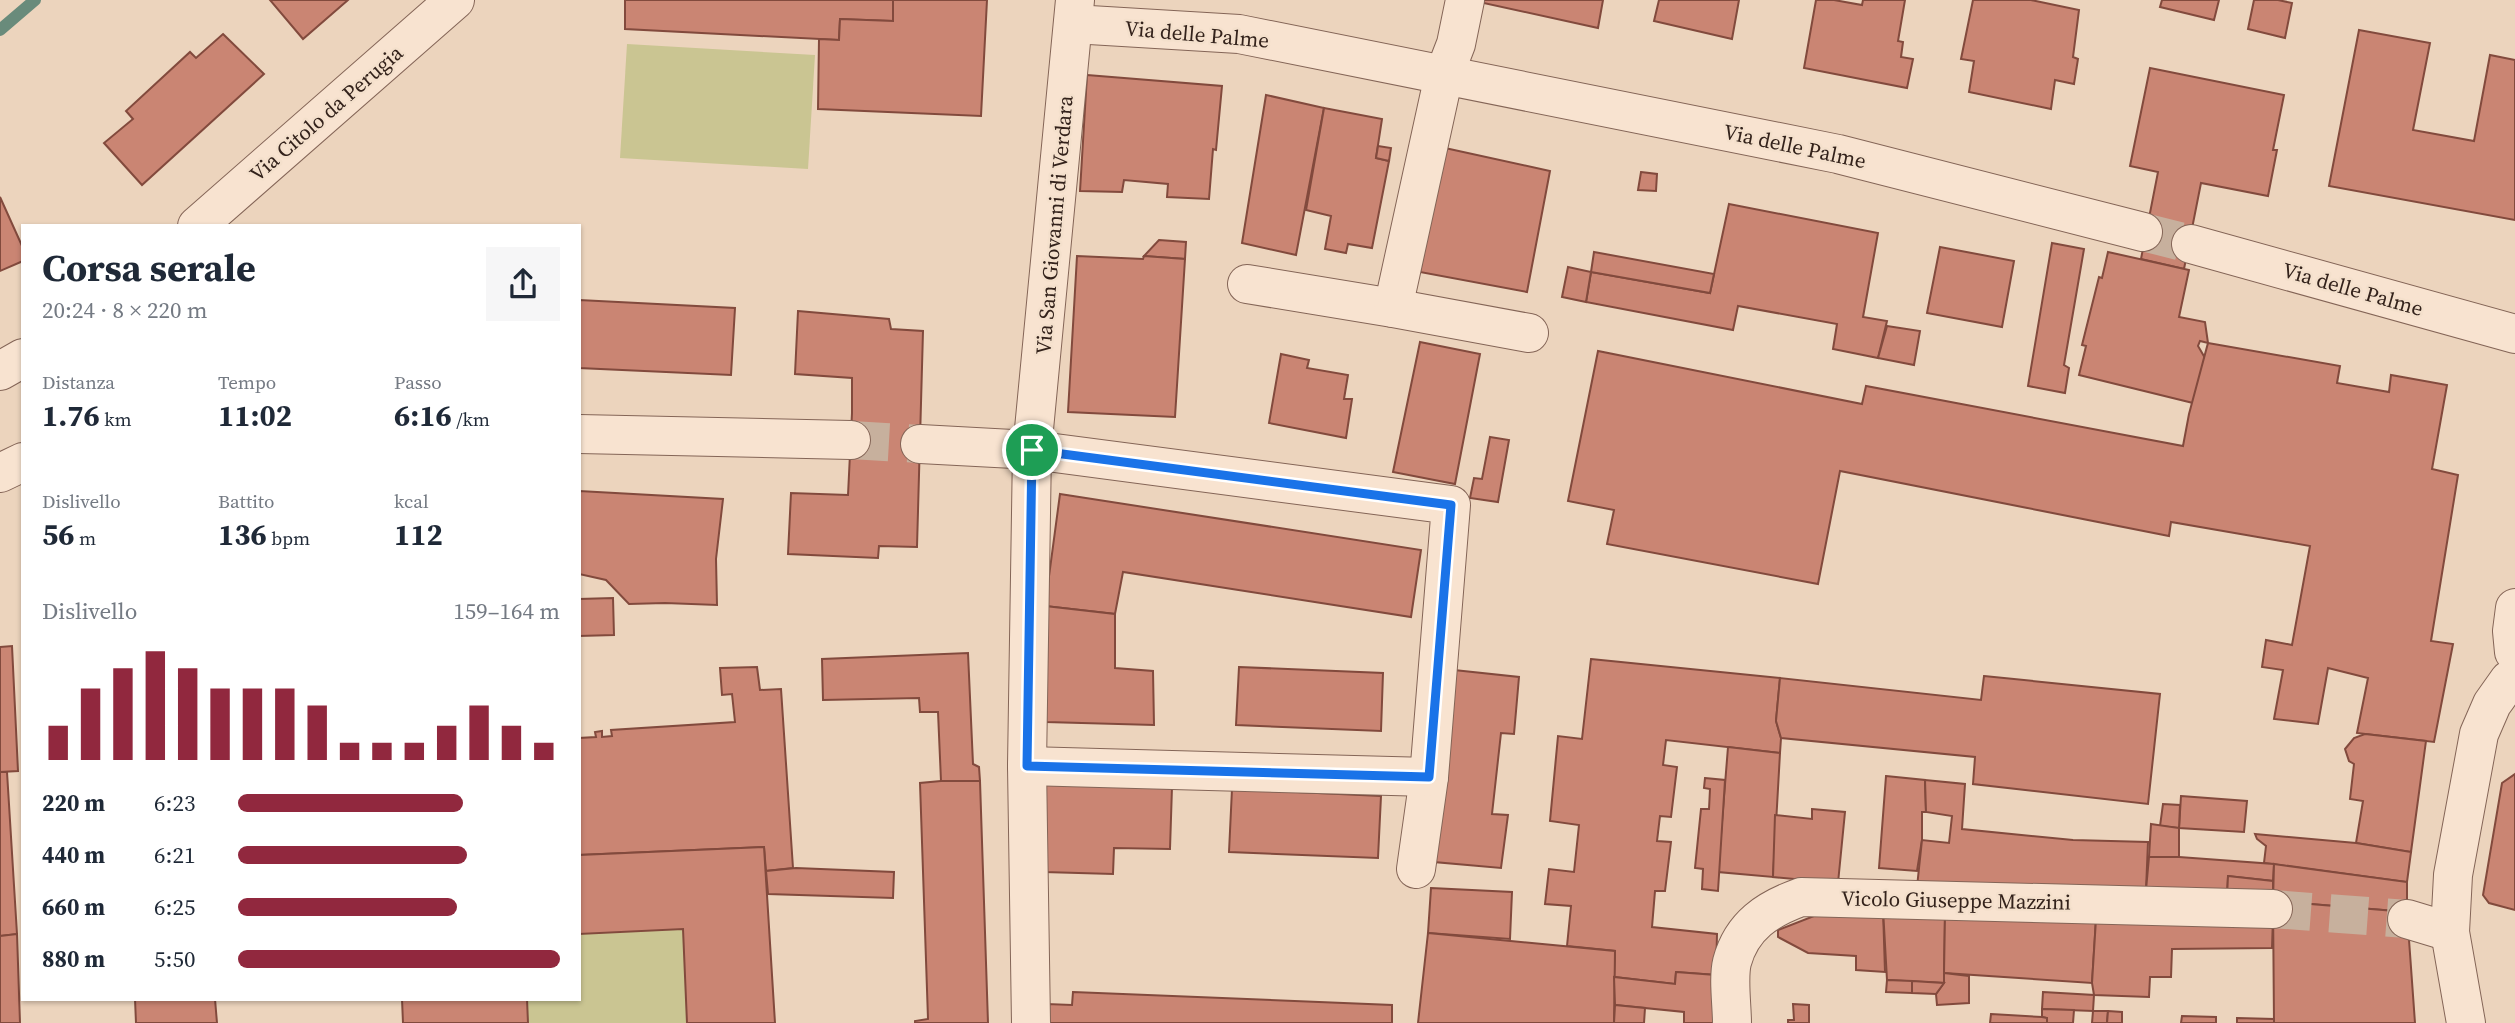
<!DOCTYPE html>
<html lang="it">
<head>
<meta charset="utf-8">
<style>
  body { margin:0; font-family:"Source Serif 4",serif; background:#f6f6f7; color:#1f2937; height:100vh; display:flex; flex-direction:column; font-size:26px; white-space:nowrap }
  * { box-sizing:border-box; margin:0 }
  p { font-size:23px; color:#747a83 }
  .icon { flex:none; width:38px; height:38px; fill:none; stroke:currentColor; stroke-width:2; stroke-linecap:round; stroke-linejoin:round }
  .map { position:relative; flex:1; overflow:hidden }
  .details { position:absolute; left:21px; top:224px; width:560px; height:777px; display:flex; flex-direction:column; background:#fff; border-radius:0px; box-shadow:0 2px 5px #0004 }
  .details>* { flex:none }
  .pin { position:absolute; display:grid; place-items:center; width:60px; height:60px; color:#fff; margin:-30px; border:4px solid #fff; border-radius:50%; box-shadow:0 2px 7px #0007 }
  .round { display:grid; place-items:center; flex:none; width:74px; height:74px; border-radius:0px; background:#f6f6f7 }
  .overview { display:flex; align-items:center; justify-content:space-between; height:119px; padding:0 21px }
  h1 { font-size:38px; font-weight:700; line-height:52px }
  .metrics { display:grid; grid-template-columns:repeat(3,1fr); gap:10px; height:119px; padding:7px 21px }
  .metrics div { display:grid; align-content:center }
  .metrics b { font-size:30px; font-weight:700 }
  .metrics small { font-size:19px; font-weight:400 }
  .metrics p { font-size:19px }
  .chart { height:196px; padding:14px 21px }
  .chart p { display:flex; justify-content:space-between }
  .chart svg { width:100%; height:126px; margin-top:7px; stroke:#91283e; stroke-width:6 }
  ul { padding:0 21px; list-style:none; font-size:23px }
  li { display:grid; grid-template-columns:112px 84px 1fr; align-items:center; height:52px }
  li i { height:18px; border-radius:9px; background:#91283e }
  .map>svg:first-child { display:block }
  .green { fill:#cac592 }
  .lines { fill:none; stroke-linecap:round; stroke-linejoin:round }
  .stream { stroke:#698b7b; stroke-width:12 }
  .building { fill:#ca8573; stroke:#824a3d; stroke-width:2 }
  .street-tunnel { stroke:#c7b09d; stroke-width:38; stroke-dasharray:38 19; stroke-linecap:butt }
  .street-casing { stroke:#846557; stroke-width:40 }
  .street { stroke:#f8e3d0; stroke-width:38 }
  .route-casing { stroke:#fff; stroke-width:14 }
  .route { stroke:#1a73e8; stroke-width:9 }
  .labels { text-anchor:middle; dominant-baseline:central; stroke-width:5; stroke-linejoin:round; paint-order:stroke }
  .street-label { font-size:21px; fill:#33221b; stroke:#f4e0cc }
</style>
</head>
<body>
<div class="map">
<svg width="2515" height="1023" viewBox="0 0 2515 1023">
  <rect width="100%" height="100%" fill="#ecd4bd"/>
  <g class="green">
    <path d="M 627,44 L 815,55 L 808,169 L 620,158 Z"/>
    <path d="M 683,929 L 687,1023 L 528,1023 L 527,999 L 579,999 L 579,934 Z"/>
  </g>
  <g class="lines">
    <path class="stream" d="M 0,30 L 35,0"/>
  </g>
  <g class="building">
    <path d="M 270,0 L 348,0 L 303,39 Z"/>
    <path d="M 625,0 L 893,0 L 893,21 L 840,19 L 839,40 L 625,29 Z"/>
    <path d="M 893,0 L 987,0 L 981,116 L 818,109 L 819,39 L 839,40 L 840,19 L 893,21 Z"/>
    <path d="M 1479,0 L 1603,0 L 1598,28 L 1479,2 Z"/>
    <path d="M 1659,0 L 1739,0 L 1732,39 L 1654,21 Z"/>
    <path d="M 1816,0 L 1834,0 L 1862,5 L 1863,0 L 1905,0 L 1898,41 L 1903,42 L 1901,57 L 1913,59 L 1907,88 L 1804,68 Z"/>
    <path d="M 1973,0 L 2031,0 L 2079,10 L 2073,57 L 2078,59 L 2074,84 L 2055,80 L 2051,109 L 1969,92 L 1974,61 L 1961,59 Z"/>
    <path d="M 2162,0 L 2219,0 L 2214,20 L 2160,7 Z"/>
    <path d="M 2254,0 L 2278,0 L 2292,3 L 2285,38 L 2248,29 Z"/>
    <path d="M 2359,30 L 2430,43 L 2413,130 L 2474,141 L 2490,55 L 2515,60 L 2515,220 L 2329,186 Z"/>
    <path d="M 223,34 L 264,74 L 142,185 L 104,143 L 133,119 L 126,111 L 190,52 L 196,58 Z"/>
    <path d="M 2150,68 L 2284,95 L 2273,150 L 2277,150 L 2268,196 L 2201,183 L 2184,269 L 2141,259 L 2158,172 L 2130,166 Z"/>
    <path d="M 1087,75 L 1222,86 L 1216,150 L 1213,149 L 1209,199 L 1167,197 L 1168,184 L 1124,180 L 1122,192 L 1080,191 Z"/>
    <path d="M 1266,95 L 1324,108 L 1296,255 L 1242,243 Z"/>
    <path d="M 1324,108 L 1382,119 L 1376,158 L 1389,161 L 1372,248 L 1348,244 L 1346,253 L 1325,249 L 1331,216 L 1306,210 Z"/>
    <path d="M 1378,146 L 1391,148 L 1389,161 L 1376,158 Z"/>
    <path d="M 1445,148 L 1550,171 L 1527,292 L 1420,272 Z"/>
    <path d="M 1641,172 L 1657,174 L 1656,191 L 1638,190 Z"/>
    <path d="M 0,197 L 23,248 L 23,261 L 0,271 Z"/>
    <path d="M 1729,204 L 1878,233 L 1863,317 L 1887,321 L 1878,358 L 1833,349 L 1837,324 L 1738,306 L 1733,330 L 1586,302 L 1591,272 L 1710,293 Z"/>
    <path d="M 1159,240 L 1186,242 L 1185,259 L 1144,256 Z"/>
    <path d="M 2052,243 L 2084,249 L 2064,365 L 2069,368 L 2065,393 L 2028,386 Z"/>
    <path d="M 1940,247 L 2014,261 L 2002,327 L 1927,313 Z"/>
    <path d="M 1594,252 L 1714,274 L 1710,293 L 1591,272 Z"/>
    <path d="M 2108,252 L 2189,270 L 2179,317 L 2205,322 L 2208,343 L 2200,341 L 2198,346 L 2205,358 L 2193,403 L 2079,375 L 2086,346 L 2082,345 L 2099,277 L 2102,278 Z"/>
    <path d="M 1077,256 L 1143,259 L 1144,256 L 1185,259 L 1175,417 L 1068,412 Z"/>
    <path d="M 1568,267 L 1591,272 L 1586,302 L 1562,297 Z"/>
    <path d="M 579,300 L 735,308 L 731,375 L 579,368 Z"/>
    <path d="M 798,311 L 889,319 L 891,329 L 923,331 L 917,547 L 879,546 L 878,558 L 788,554 L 791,493 L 848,495 L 852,413 L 852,378 L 795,374 Z"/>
    <path d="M 1887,326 L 1920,331 L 1914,365 L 1878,358 Z"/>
    <path d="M 1420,342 L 1480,354 L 1455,484 L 1393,472 Z"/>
    <path d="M 2208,343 L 2340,366 L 2337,383 L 2389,392 L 2391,375 L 2447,385 L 2432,469 L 2458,475 L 2431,641 L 2453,644 L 2434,742 L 2357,733 L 2368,678 L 2328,668 L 2318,724 L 2274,719 L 2283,670 L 2262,667 L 2266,640 L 2292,645 L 2310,546 L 2171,522 L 2169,536 L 1840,471 L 1818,584 L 1607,544 L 1614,510 L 1568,501 L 1598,351 L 1862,404 L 1866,386 L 2183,446 L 2189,414 Z"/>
    <path d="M 1281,354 L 1309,360 L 1307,368 L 1348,375 L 1344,399 L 1352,399 L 1346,438 L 1269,423 Z"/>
    <path d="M 1490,437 L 1509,440 L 1498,502 L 1470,498 L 1474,478 L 1482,479 Z"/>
    <path d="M 579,491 L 723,499 L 716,559 L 717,605 L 665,603 L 629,604 L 606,580 L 579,574 Z"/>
    <path d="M 1060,494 L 1421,550 L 1411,617 L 1123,572 L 1115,614 L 1045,606 Z"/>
    <path d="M 613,598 L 614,635 L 579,636 L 579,599 Z"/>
    <path d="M 1045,606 L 1115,614 L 1115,668 L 1153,671 L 1154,725 L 1046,722 Z"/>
    <path d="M 12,646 L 18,771 L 0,772 L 0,647 Z"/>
    <path d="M 968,653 L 973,764 L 979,767 L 980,781 L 941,781 L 938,712 L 920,712 L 919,698 L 823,700 L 822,659 Z"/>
    <path d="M 1591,659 L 1780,678 L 1776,721 L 1781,738 L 1780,753 L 1666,740 L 1663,765 L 1677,767 L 1671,817 L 1660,816 L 1657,841 L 1671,842 L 1665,891 L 1655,891 L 1652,927 L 1717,934 L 1716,975 L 1676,972 L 1675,984 L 1614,977 L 1615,951 L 1567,946 L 1571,906 L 1545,904 L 1549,869 L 1574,872 L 1579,825 L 1550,821 L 1558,736 L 1582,739 Z"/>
    <path d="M 757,667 L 760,690 L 781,689 L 793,868 L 766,871 L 764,847 L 579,855 L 579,738 L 596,737 L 595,732 L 602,731 L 602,737 L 612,736 L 611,730 L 735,722 L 732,694 L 722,695 L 720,668 Z"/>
    <path d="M 1239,667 L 1383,673 L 1381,731 L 1236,725 Z"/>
    <path d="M 1454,670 L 1519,677 L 1514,734 L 1501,733 L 1492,814 L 1508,815 L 1501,868 L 1434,862 Z"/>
    <path d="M 1984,676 L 2160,694 L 2148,804 L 1973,784 L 1975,757 L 1781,738 L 1776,721 L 1780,678 L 1981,700 Z"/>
    <path d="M 2365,734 L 2426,741 L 2411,852 L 2356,843 L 2363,801 L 2350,799 L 2354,764 L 2349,761 L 2345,749 L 2354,738 Z"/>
    <path d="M 1728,747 L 1780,753 L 1773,877 L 1718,872 Z"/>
    <path d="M 0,772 L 7,772 L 17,934 L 0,936 Z"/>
    <path d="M 2515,774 L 2515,910 L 2489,903 L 2483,895 L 2502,783 Z"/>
    <path d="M 1886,776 L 1925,780 L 1926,812 L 1922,812 L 1922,840 L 1917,871 L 1879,868 Z"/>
    <path d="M 1705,778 L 1725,780 L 1718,891 L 1702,889 L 1703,869 L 1695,868 L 1701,809 L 1709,809 L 1710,789 L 1704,788 Z"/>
    <path d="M 1925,780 L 1965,784 L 1962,829 L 2073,840 L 2148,842 L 2146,890 L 1917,887 L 1922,840 L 1949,843 L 1952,816 L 1926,812 Z"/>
    <path d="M 941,781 L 980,781 L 988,1023 L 915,1023 L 915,1021 L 928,1019 L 920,783 Z"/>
    <path d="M 1046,782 L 1172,787 L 1170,849 L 1114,848 L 1113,874 L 1044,872 Z"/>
    <path d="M 1232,789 L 1381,796 L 1378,858 L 1229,852 Z"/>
    <path d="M 2181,796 L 2247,801 L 2244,832 L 2179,828 Z"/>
    <path d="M 2163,804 L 2180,805 L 2179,828 L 2160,826 Z"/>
    <path d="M 1812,809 L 1845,812 L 1838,883 L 1773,877 L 1775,815 L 1812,819 Z"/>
    <path d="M 2151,824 L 2179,828 L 2179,857 L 2149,857 Z"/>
    <path d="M 2255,834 L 2356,843 L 2411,852 L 2407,882 L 2264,863 L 2266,846 L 2257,839 Z"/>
    <path d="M 764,847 L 775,1023 L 687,1023 L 683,929 L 579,934 L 579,855 Z"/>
    <path d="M 2149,857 L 2179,857 L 2274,864 L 2273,881 L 2228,876 L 2227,897 L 2146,890 Z"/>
    <path d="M 2274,864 L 2407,882 L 2407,912 L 2273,901 Z"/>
    <path d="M 796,868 L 894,872 L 893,898 L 768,894 L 766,871 Z"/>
    <path d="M 2228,876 L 2273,881 L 2273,901 L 2227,897 Z"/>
    <path d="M 1431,888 L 1512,892 L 1510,939 L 1428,933 Z"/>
    <path d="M 2273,901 L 2407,912 L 2415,1023 L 2274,1023 Z"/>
    <path d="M 1837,907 L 1883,909 L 1885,972 L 1856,970 L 1856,956 L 1808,953 L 1778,937 L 1778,930 Z"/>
    <path d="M 1883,909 L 1945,914 L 1944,983 L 1887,980 Z"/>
    <path d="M 1945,914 L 2096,919 L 2092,983 L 1944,973 Z"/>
    <path d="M 2273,917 L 2272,948 L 2172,949 L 2171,977 L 2150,977 L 2149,997 L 2094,995 L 2092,983 L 2096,919 Z"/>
    <path d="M 1428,933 L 1615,951 L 1614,1023 L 1418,1023 Z"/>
    <path d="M 17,934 L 20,1023 L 0,1023 L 0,936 Z"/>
    <path d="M 1676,972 L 1716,975 L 1715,1023 L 1684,1023 L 1684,1012 L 1615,1005 L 1614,977 L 1675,984 Z"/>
    <path d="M 1944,973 L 1969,976 L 1969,1003 L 1937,1005 L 1936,994 L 1944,983 Z"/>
    <path d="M 1887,980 L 1912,981 L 1912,993 L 1886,992 Z"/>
    <path d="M 1912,981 L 1944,983 L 1936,994 L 1912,993 Z"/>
    <path d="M 1073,992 L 1392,1005 L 1392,1023 L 1047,1023 L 1047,1004 L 1072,1005 Z"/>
    <path d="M 2043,992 L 2094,995 L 2093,1011 L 2042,1009 Z"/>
    <path d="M 135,999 L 215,999 L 217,1023 L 136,1023 Z"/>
    <path d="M 402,999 L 527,999 L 528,1023 L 403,1023 Z"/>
    <path d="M 1793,1004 L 1809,1005 L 1809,1023 L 1788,1023 L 1788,1020 L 1794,1020 Z"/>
    <path d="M 1615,1005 L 1645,1008 L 1644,1023 L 1614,1023 Z"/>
    <path d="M 2042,1009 L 2074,1010 L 2073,1023 L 2047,1023 L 2047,1018 L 2042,1017 Z"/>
    <path d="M 2093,1011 L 2108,1011 L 2107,1023 L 2092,1023 Z"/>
    <path d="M 2108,1011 L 2122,1012 L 2122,1023 L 2107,1023 Z"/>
    <path d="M 1991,1014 L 2042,1017 L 2047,1018 L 2047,1023 L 1990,1023 Z"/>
    <path d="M 2182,1016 L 2216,1017 L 2216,1023 L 2181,1023 Z"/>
    <path d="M 2237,1018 L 2274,1019 L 2274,1023 L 2237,1023 Z"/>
  </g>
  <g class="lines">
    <g class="street-tunnel">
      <path d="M 2143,232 L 2191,244"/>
      <path d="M 851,440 L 920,444"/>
      <path d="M 2273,909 L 2407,919"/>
    </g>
    <defs>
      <g id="street">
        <path d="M 1073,24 L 1239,34 L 1838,154 L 2143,232"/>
        <path d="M 197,226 L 455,0"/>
        <path d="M 2191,244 L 2515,334"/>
        <path d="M 1247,284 L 1393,308 L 1529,333"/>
        <path d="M 1393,308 L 1444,75 L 1456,44 L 1465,0"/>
        <path d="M 0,371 L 23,358"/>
        <path d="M 579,434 L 851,440"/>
        <path d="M 920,444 L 1032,450 L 1451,505 L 1429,777 L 1416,869"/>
        <path d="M 0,473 L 23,462"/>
        <path d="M 2514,652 L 2512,631 L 2515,608"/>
        <path d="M 1027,766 L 1429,777"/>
        <path d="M 2407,919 L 2450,932"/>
        <path d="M 1031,1023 L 1027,766 L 1032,450 L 1075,0"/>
        <path d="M 1732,1023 C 1732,1006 1728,978 1732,962 C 1742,925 1768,909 1801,897 L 2273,909"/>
        <path d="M 2466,1023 L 2450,932 L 2453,875 L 2479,734 L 2492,704 L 2509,680"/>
      </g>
    </defs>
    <use href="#street" class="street-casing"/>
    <use href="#street" class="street"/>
  </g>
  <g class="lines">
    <defs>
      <path id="route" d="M 1032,450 L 1451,505 L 1429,777 L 1027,766 Z"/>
    </defs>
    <use href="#route" class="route-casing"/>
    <use href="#route" class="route"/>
  </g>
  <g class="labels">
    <g class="street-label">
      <text transform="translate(1197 34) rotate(5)">Via delle Palme</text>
      <text transform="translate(326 113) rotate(-41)">Via Citolo da Perugia</text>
      <text transform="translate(1795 146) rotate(12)">Via delle Palme</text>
      <text transform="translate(1054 225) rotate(-85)">Via San Giovanni di Verdara</text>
      <text transform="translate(2353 289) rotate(16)">Via delle Palme</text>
      <text transform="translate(1956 900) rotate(1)">Vicolo Giuseppe Mazzini</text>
    </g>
  </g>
</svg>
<div class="pin" style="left:1032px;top:450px;background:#1e9e55"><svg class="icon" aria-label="arrive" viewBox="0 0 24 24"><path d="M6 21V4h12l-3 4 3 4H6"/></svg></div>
<section class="details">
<div class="overview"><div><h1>Corsa serale</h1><p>20:24 · 8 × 220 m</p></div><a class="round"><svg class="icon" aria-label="share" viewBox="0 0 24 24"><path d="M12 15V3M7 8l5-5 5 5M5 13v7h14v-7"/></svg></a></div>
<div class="metrics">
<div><p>Distanza</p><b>1.76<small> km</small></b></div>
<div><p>Tempo</p><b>11:02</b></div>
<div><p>Passo</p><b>6:16<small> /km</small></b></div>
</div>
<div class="metrics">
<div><p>Dislivello</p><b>56<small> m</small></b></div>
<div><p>Battito</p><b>136<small> bpm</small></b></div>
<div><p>kcal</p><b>112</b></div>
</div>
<div class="chart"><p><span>Dislivello</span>159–164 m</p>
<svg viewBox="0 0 160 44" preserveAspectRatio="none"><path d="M5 44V32M15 44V19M25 44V12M35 44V6M45 44V12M55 44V19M65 44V19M75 44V19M85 44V25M95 44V38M105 44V38M115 44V38M125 44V32M135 44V25M145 44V32M155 44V38"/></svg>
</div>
<ul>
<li><b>220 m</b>6:23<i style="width:70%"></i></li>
<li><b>440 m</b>6:21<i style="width:71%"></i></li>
<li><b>660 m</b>6:25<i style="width:68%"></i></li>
<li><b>880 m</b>5:50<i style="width:100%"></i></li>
</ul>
</section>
</div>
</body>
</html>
